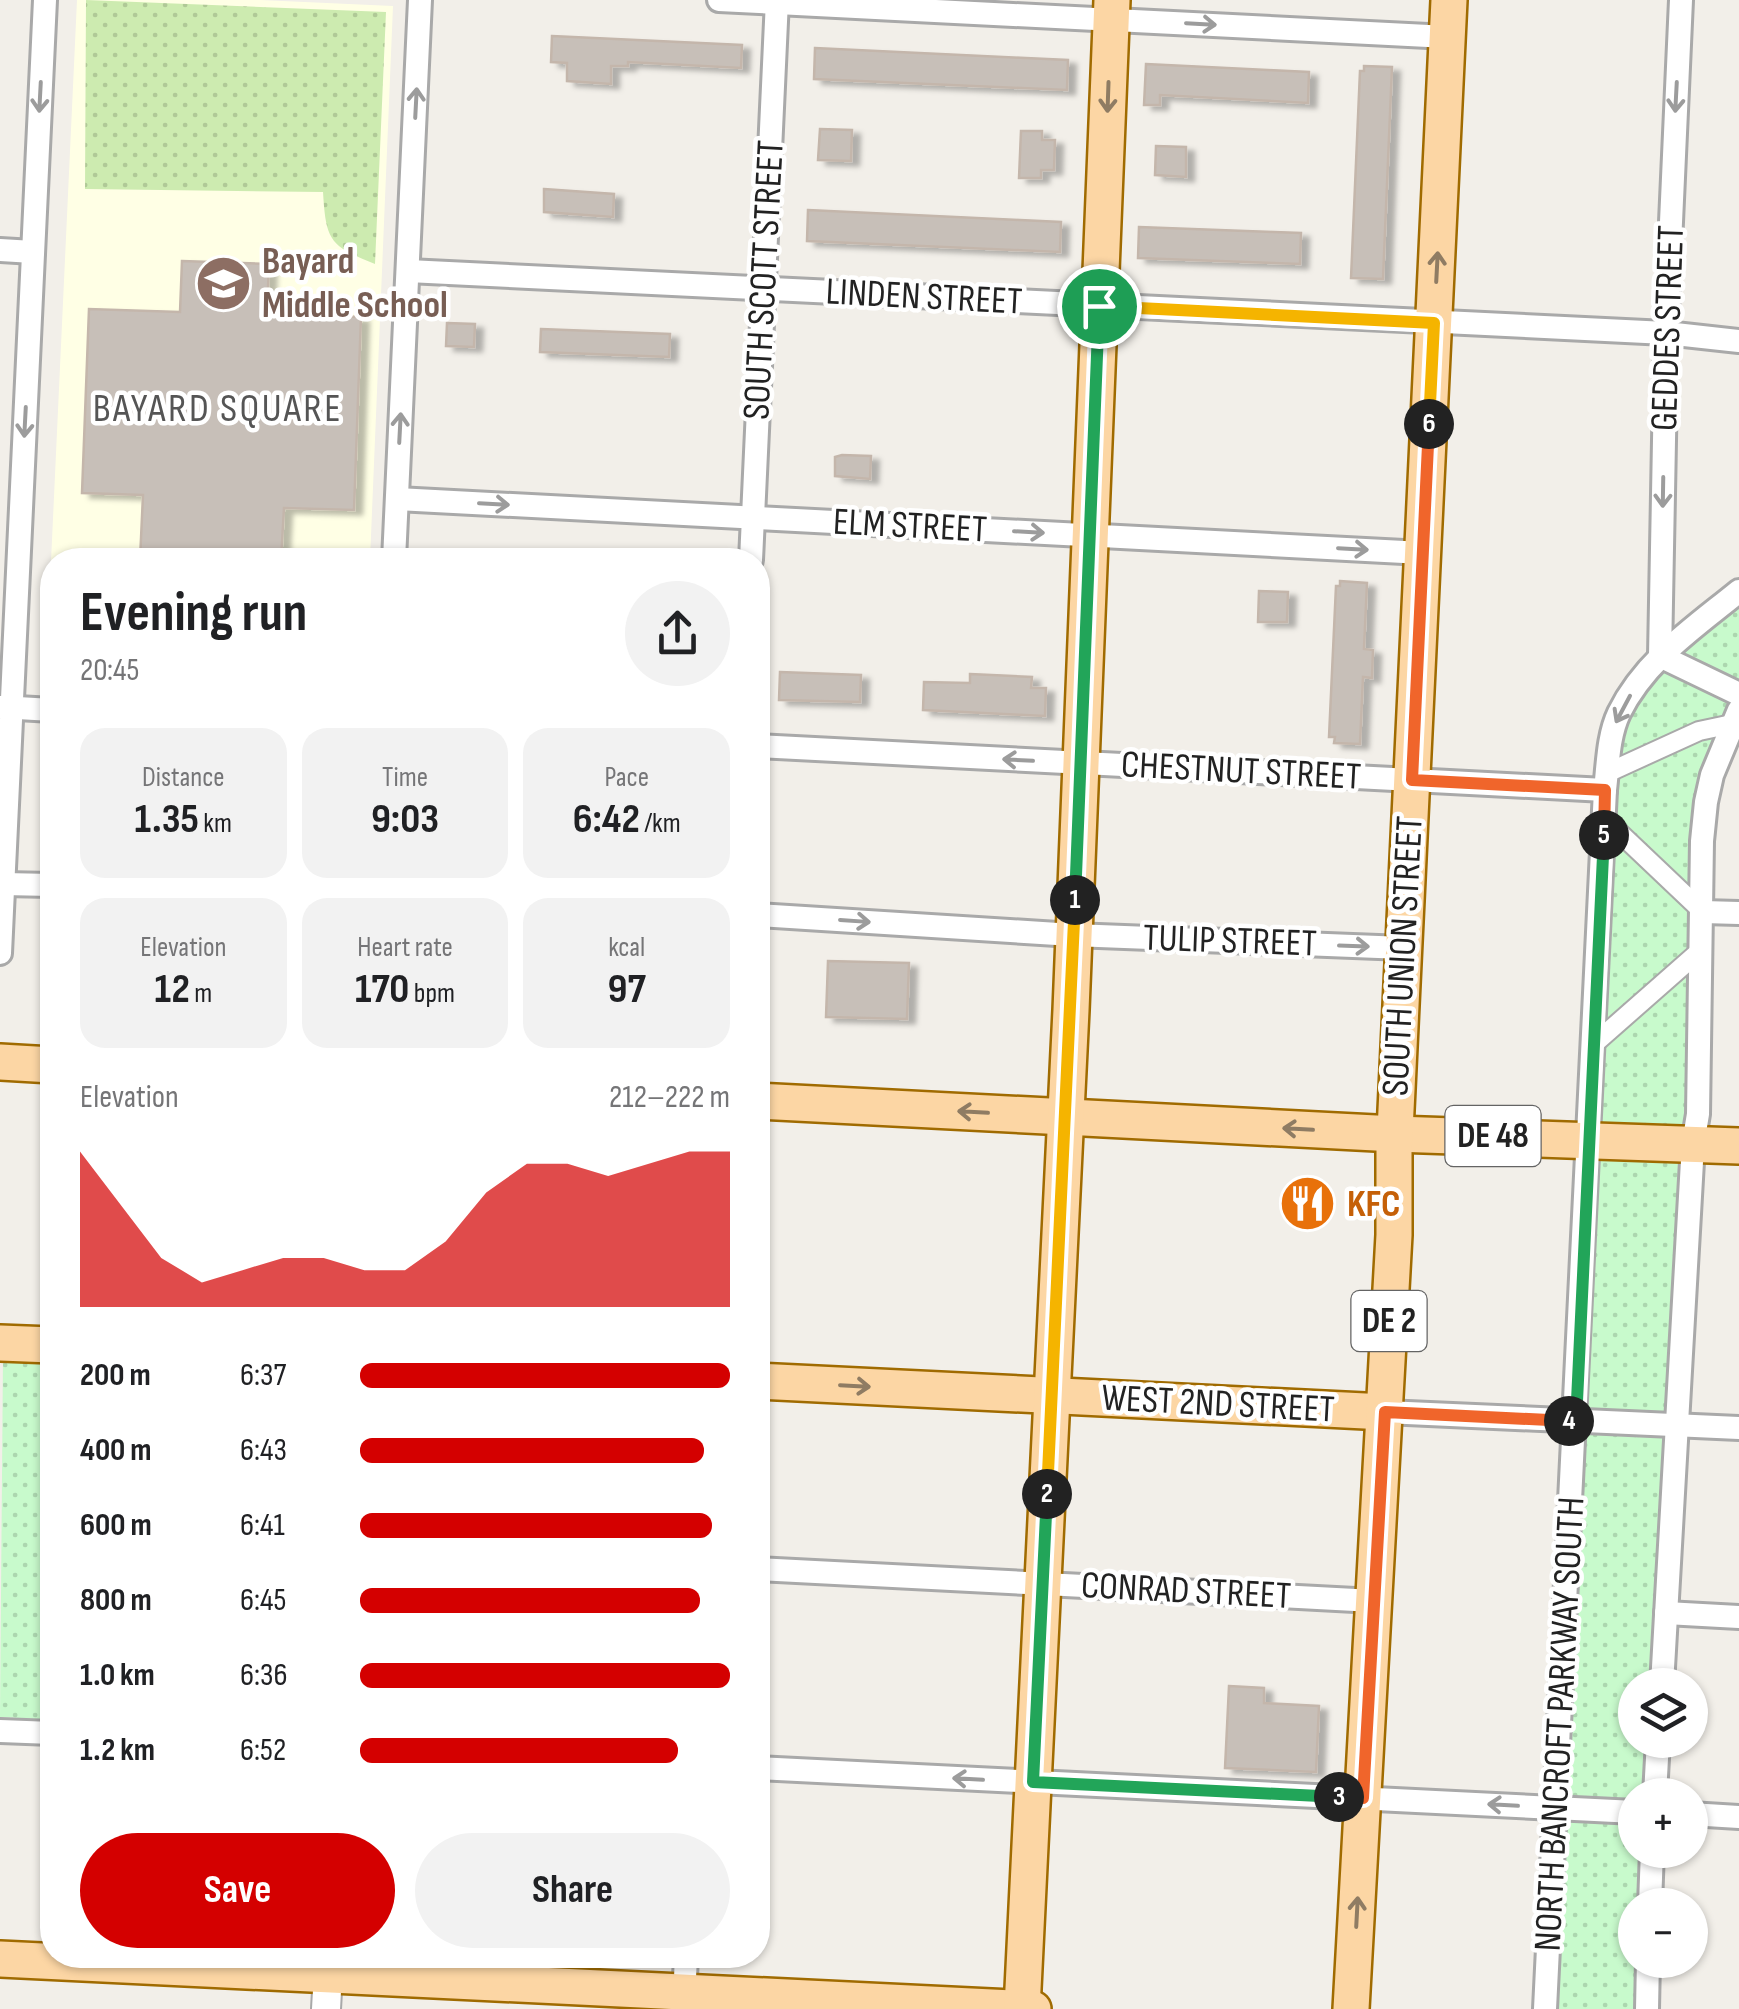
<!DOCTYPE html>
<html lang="en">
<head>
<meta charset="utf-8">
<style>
  body { margin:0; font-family:"Sofia Sans Condensed",sans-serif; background:#f2f2f2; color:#202124; height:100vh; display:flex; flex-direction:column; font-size:38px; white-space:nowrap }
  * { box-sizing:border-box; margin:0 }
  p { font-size:32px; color:#757577 }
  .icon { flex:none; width:55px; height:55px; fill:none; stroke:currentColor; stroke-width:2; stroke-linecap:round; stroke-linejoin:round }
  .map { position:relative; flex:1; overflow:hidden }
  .sheet { position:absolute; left:40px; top:548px; width:730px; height:1420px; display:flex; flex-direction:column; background:#fff; border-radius:40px; box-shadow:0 2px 8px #0004 }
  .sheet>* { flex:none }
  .fabs { position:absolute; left:1618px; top:1668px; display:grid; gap:20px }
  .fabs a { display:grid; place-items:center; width:90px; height:90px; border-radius:50%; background:#fff; box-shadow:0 2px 8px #0004; font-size:50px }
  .pin { position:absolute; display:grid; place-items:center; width:85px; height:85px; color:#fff; margin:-42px; border:5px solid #fff; border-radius:50%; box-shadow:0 2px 10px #0007 }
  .km { position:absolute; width:50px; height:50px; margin:-25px; border-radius:50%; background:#222; color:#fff; font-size:28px; line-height:50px; text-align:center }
  .round { display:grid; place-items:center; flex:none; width:105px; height:105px; border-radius:52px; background:#f2f2f2 }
  .summary { display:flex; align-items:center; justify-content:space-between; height:170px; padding:0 40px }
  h1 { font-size:55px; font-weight:700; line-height:75px }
  .stats { display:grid; grid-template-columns:repeat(3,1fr); gap:15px; height:170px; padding:10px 40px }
  .stats div { display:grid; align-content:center; border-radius:25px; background:#f2f2f2; text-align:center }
  .stats b { font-size:42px; font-weight:700 }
  .stats small { font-size:28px; font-weight:400 }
  .stats p { font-size:28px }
  .chart { height:280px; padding:20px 40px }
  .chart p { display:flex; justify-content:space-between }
  .chart svg { width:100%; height:180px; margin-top:10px; fill:#d40000; opacity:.7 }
  .primary-button { display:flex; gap:20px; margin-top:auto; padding:20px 40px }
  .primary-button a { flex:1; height:115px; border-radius:60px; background:#d40000; color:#fff; font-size:40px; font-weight:700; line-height:115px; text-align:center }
  .primary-button a+a { background:#f2f2f2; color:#202124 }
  ul { padding:0 40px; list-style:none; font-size:32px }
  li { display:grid; grid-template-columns:160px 120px 1fr; align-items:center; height:75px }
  li i { height:25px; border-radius:12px; background:#d40000 }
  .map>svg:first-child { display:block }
  .education { fill:#ffffe5 }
  .grass { fill:url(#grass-dots) }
  .park { fill:url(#park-dots) }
  .building { fill:#c7bfb8; stroke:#c4b6ab; stroke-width:2.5; filter:url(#shadow) }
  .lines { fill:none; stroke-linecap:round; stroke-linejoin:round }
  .pedestrian-casing { stroke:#a9a9a9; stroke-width:22 }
  .minor-casing { stroke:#a9a9a9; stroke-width:28 }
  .tertiary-casing { stroke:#a9a9a9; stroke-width:32 }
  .primary-casing { stroke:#a06b00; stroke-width:40 }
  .pedestrian { stroke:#fff; stroke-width:18 }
  .minor { stroke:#fff; stroke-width:22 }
  .tertiary { stroke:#fff; stroke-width:28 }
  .primary { stroke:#fcd6a4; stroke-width:35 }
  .oneway { stroke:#9c9c9c }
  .oneway2 { stroke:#8f7c63 }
  .split-1-casing { stroke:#fff; stroke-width:20 }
  .split-2-casing { stroke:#fff; stroke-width:20 }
  .split-3-casing { stroke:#fff; stroke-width:20 }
  .split-4-casing { stroke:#fff; stroke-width:20 }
  .split-5-casing { stroke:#fff; stroke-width:20 }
  .split-6-casing { stroke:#fff; stroke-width:20 }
  .split-7-casing { stroke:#fff; stroke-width:20 }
  .split-1 { stroke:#22a559; stroke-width:12 }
  .split-2 { stroke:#f5b400; stroke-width:12 }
  .split-3 { stroke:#22a559; stroke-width:12 }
  .split-4 { stroke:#f0652b; stroke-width:12 }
  .split-5 { stroke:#22a559; stroke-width:12 }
  .split-6 { stroke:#f0652b; stroke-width:12 }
  .split-7 { stroke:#f5b400; stroke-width:12 }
  .labels { text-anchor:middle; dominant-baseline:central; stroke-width:9; stroke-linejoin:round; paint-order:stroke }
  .shield { fill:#fff; stroke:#646464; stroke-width:2.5 }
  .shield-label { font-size:35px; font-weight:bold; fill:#222 }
  .education-label { font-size:38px; font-weight:bold; fill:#785e54; stroke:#fff; text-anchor:start }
  .street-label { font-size:38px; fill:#222; stroke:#fff }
  .food-label { font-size:38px; font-weight:bold; fill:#c56008; stroke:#fff; text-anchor:start }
  .neighbourhood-label { font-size:40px; letter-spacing:2.5px; fill:#555; stroke:#fff }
</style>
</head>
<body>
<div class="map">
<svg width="1739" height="2009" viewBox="0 0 1739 2009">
  <defs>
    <pattern id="grass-dots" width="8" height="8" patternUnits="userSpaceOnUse" patternTransform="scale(2.5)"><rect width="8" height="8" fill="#cdebb0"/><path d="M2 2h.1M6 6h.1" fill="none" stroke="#b0c997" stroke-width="1.8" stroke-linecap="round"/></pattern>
    <pattern id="park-dots" width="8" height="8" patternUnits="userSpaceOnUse" patternTransform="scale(2.5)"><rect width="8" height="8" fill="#c8facc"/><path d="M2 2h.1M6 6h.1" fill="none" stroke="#acd6af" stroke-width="1.8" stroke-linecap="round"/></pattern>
    <filter id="shadow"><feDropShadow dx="8" dy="4.5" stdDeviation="2.5" flood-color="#0004"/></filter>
  </defs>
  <rect width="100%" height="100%" fill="#f2efe9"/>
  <path class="education" d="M 77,0 L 260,0 L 393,6 L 370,560 L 52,560 L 52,691 L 45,691 Z"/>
  <path class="grass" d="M 86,0 L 386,12 L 375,264 C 329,246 326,240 323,192 L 85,189 Z"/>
  <g class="park">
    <path d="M 1739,591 L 1739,710 L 1712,775 L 1662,1685 L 1635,1685 L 1635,1740 L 1658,1740 L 1655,1795 L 1635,1795 L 1635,1850 L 1652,1850 L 1650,1905 L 1635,1905 L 1635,1960 L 1648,1960 L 1647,2009 L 1545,2009 L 1618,714 Z"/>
    <path d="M 3,1355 L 52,1358 L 52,1720 L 0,1717 Z"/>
  </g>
  <g class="building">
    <path d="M 552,36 L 742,45 L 741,68 L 628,62 L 628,66 L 611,66 L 611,84 L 567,81 L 567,63 L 551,62 Z"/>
    <path d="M 815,48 L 1068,60 L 1067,90 L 814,79 Z"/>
    <path d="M 1146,64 L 1309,72 L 1308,103 L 1160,95 L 1160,105 L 1144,105 Z"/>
    <path d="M 1364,66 L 1392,67 L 1383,279 L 1351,278 L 1360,71 L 1364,71 Z"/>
    <path d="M 820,129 L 852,130 L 851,161 L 818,160 Z"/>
    <path d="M 1021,131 L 1042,131 L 1042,140 L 1055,140 L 1054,170 L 1041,170 L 1041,178 L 1019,178 Z"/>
    <path d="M 1156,146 L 1186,147 L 1186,177 L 1155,175 Z"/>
    <path d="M 544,189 L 614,194 L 613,217 L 544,212 Z"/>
    <path d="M 808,210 L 1061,222 L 1060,252 L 807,241 Z"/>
    <path d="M 1139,227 L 1301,233 L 1300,264 L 1138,258 Z"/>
    <path d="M 182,261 L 269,264 L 267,313 L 361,317 L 354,510 L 284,508 L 281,560 L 140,560 L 143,495 L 82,493 L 89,309 L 180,312 Z"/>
    <path d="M 447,323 L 475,324 L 474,347 L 446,346 Z"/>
    <path d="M 541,329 L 670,334 L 669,357 L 540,352 Z"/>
    <path d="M 842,455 L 871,456 L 870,479 L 835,476 L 835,457 Z"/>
    <path d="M 1340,581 L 1367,583 L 1364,649 L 1373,650 L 1372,678 L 1363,677 L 1360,744 L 1334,743 L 1335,737 L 1329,737 L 1336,586 L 1340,586 Z"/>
    <path d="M 1259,591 L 1288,592 L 1287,622 L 1258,622 Z"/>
    <path d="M 780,672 L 861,675 L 860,702 L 779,700 Z"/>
    <path d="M 970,674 L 1032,677 L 1031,688 L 1046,688 L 1045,716 L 923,710 L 924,682 L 970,683 Z"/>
    <path d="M 828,961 L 909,963 L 907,1019 L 826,1017 Z"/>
    <path d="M 1229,1686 L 1264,1688 L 1264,1703 L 1319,1706 L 1316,1772 L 1225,1768 Z"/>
  </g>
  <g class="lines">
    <defs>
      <g id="pedestrian">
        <path d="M 1607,773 L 1699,731 L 1732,724"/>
        <path d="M 1605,819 L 1703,912"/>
        <path d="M 1594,1044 L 1702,949"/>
      </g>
      <g id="minor">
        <path d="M 719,0 L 1448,37"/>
        <path d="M 1681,0 L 1666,333 L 1660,656 L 1739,694"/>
        <path d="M 0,250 L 33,252"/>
        <path d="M 408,271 L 1666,333 L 1739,341"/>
        <path d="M 397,499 L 1423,553"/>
        <path d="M 394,560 L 420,0"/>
        <path d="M 751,560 L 777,0"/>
        <path d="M 0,707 L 52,710"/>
        <path d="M 758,746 L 1605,790"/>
        <path d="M 3,884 L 52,885"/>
        <path d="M 1703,912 L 1739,913"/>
        <path d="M 758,915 L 1073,935 L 1404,948"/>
        <path d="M 0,953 L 45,0"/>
        <path d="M 1385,1412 L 1739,1428"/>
        <path d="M 758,1569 L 1374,1601"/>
        <path d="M 1666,1613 L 1739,1617"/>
        <path d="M 1662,1685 L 1693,1144 L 1698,1114 L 1702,841 L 1706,802 L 1712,775 L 1739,710"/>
        <path d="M 0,1731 L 52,1733"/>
        <path d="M 758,1768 L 1635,1812"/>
        <path d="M 1655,1795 L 1658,1740"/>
        <path d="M 1690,1814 L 1739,1817"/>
        <path d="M 1650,1905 L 1652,1850"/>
        <path d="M 684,2001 L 686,1955"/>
        <path d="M 1545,2009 L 1605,790 C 1608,765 1608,736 1619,713 C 1645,660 1695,627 1739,591"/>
        <path d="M 1647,2009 L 1648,1960"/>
      </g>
      <path id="tertiary" d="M 326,2009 L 329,1955"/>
      <g id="primary">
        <path d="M 0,1062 L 52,1065"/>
        <path d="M 758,1101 L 1395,1134 L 1739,1146"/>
        <path d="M 0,1343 L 52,1345"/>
        <path d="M 758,1381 L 1385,1412"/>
        <path d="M 0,1959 L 1033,2009"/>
        <path d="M 1022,2009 L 1071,1010 L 1112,0"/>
        <path d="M 1351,2009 L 1394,1235 L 1394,1152 L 1449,0"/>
      </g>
    </defs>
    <use href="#pedestrian" class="pedestrian-casing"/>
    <use href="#minor" class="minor-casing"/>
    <use href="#tertiary" class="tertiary-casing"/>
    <use href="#primary" class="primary-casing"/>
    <use href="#pedestrian" class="pedestrian"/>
    <use href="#minor" class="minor"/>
    <use href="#tertiary" class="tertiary"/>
    <use href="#primary" class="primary"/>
  </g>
  <defs><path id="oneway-shaft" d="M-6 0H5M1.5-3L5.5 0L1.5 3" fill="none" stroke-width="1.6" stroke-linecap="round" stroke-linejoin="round" transform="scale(2.5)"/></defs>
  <g class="oneway">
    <use href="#oneway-shaft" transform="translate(1201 24) rotate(3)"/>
    <use href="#oneway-shaft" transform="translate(40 97) rotate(93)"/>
    <use href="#oneway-shaft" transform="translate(1676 97) rotate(93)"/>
    <use href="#oneway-shaft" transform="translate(416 103) rotate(-87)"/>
    <use href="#oneway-shaft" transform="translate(25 422) rotate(93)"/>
    <use href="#oneway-shaft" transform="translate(400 428) rotate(-87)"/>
    <use href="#oneway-shaft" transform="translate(1663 492) rotate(91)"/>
    <use href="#oneway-shaft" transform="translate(494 504) rotate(3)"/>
    <use href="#oneway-shaft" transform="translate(1029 532) rotate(3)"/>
    <use href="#oneway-shaft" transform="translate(1353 549) rotate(3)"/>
    <use href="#oneway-shaft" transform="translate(1623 709) rotate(118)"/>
    <use href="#oneway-shaft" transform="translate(1018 760) rotate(-177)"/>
    <use href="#oneway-shaft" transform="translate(855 921) rotate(4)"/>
    <use href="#oneway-shaft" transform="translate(1354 946) rotate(2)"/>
    <use href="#oneway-shaft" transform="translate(968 1779) rotate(-177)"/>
    <use href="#oneway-shaft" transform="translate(1503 1805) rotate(-177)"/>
  </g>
  <g class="oneway2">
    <use href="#oneway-shaft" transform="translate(1108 97) rotate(92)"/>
    <use href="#oneway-shaft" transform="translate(1437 267) rotate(-87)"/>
    <use href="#oneway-shaft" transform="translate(973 1112) rotate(-177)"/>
    <use href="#oneway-shaft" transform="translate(1298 1129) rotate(-177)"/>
    <use href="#oneway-shaft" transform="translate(855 1386) rotate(3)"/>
    <use href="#oneway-shaft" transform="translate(1357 1912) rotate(-87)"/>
  </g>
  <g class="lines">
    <defs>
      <path id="split-1" d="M 1075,900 L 1099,306"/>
      <path id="split-2" d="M 1047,1494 L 1075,900"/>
      <path id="split-3" d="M 1047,1494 L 1033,1782 L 1339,1797"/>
      <path id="split-4" d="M 1339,1797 L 1363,1798 L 1385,1412 L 1569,1421"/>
      <path id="split-5" d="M 1569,1421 L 1576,1422 L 1604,835"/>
      <path id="split-6" d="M 1429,424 L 1412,780 L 1605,790 L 1604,835"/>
      <path id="split-7" d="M 1099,306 L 1434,323 L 1429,424"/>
    </defs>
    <use href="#split-1" class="split-1-casing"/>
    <use href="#split-2" class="split-2-casing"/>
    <use href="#split-3" class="split-3-casing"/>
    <use href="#split-4" class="split-4-casing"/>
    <use href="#split-5" class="split-5-casing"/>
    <use href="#split-6" class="split-6-casing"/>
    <use href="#split-7" class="split-7-casing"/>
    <use href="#split-1" class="split-1"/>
    <use href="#split-2" class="split-2"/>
    <use href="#split-3" class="split-3"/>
    <use href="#split-4" class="split-4"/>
    <use href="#split-5" class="split-5"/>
    <use href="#split-6" class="split-6"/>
    <use href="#split-7" class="split-7"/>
  </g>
  <defs>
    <symbol id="school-disc" viewBox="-11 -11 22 22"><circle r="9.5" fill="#8d6e63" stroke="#fff"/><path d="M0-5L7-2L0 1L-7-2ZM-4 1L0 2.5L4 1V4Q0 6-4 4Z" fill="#fff"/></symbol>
    <symbol id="restaurant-disc" viewBox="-11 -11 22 22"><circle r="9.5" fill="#e8710a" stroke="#fff"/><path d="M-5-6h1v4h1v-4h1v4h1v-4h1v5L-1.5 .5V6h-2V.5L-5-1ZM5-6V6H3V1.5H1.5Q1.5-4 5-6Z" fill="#fff"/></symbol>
  </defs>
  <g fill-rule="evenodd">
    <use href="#school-disc" x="192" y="252" width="63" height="63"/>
    <use href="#restaurant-disc" x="1276" y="1172" width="63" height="63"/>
  </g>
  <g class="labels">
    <g class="shield">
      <rect x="1445.5" y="1106" width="95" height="60" rx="8"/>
      <rect x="1351.5" y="1291" width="75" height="60" rx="8"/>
    </g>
    <g class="shield-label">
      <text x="1493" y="1136">DE 48</text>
      <text x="1389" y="1321">DE 2</text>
    </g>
    <g class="education-label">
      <text x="262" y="261">Bayard<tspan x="262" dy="44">Middle School</tspan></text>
    </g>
    <g class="street-label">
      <text transform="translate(764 280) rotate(-87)">SOUTH SCOTT STREET</text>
      <text transform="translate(924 297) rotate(3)">LINDEN STREET</text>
      <text transform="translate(1668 328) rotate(-88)">GEDDES STREET</text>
      <text transform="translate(910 526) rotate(3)">ELM STREET</text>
      <text transform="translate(1241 771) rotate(3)">CHESTNUT STREET</text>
      <text transform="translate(1230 941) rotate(2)">TULIP STREET</text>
      <text transform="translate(1403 956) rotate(-87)">SOUTH UNION STREET</text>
      <text transform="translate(1218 1404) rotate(3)">WEST 2ND STREET</text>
      <text transform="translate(1186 1591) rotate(3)">CONRAD STREET</text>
      <text transform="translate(1560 1724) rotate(-87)">NORTH BANCROFT PARKWAY SOUTH</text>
    </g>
    <g class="food-label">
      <text x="1347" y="1204">KFC</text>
    </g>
    <g class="neighbourhood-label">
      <text x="218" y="409">BAYARD SQUARE</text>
    </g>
  </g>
</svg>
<div class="fabs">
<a><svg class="icon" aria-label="layers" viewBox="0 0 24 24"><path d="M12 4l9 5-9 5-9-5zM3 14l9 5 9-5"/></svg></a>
<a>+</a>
<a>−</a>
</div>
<div class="pin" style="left:1099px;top:306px;background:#1e9e55"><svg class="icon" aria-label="arrive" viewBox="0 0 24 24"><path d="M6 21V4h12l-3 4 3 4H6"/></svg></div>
<b class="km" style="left:1075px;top:900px">1</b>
<b class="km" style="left:1047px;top:1494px">2</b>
<b class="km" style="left:1339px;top:1797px">3</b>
<b class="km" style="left:1569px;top:1421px">4</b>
<b class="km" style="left:1604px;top:835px">5</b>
<b class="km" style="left:1429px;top:424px">6</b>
<section class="sheet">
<div class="summary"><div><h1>Evening run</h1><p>20:45</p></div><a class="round"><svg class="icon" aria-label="share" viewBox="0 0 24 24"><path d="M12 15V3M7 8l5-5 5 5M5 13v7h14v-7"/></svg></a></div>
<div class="stats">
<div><p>Distance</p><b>1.35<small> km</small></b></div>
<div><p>Time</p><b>9:03</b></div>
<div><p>Pace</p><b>6:42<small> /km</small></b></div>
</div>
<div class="stats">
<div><p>Elevation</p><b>12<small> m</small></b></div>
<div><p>Heart rate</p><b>170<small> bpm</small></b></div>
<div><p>kcal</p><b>97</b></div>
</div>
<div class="chart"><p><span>Elevation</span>212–222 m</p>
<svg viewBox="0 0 160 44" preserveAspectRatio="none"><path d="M0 44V6L10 19L20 32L30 38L40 35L50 32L60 32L70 35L80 35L90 28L100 16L110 9L120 9L130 12L140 9L150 6L160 6V44z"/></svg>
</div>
<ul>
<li><b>200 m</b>6:37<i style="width:100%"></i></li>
<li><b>400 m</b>6:43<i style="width:93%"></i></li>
<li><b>600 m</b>6:41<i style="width:95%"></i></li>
<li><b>800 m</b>6:45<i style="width:92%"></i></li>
<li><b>1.0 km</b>6:36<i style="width:100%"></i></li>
<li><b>1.2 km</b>6:52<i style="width:86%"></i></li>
</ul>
<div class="primary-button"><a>Save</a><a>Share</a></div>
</section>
</div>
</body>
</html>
